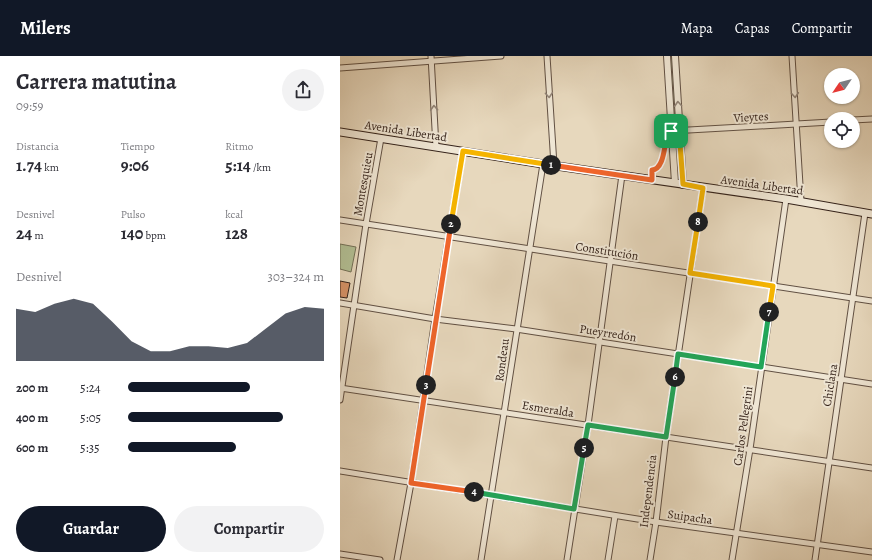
<!DOCTYPE html>
<html lang="es">
<head>
<meta charset="utf-8">
<style>
  body { margin:0; font-family:Alegreya,serif; background:#f2f2f3; color:#2b2b33; height:100vh; display:flex; flex-direction:column; font-size:15px; white-space:nowrap }
  * { box-sizing:border-box; margin:0 }
  p { font-size:13px; color:#7c7c81 }
  .icon { flex:none; width:22px; height:22px; fill:none; stroke:currentColor; stroke-width:2; stroke-linecap:round; stroke-linejoin:round }
  .map { position:relative; flex:1; overflow:hidden }
  .panel { display:flex; flex-direction:column; background:#fff; width:340px }
  .panel>* { flex:none }
  .needle { width:26px; rotate:235deg }
  .buttons { position:absolute; left:484px; top:12px; display:grid; gap:8px }
  .buttons a { display:grid; place-items:center; width:36px; height:36px; border-radius:50%; background:#fff; box-shadow:0 1px 3px #0004; font-size:20px }
  .pin { position:absolute; display:grid; place-items:center; width:34px; height:34px; color:#fff; margin:-17px; border-radius:8px; box-shadow:0 2px 6px #0006 }
  .km { position:absolute; width:20px; height:20px; margin:-10px; border-radius:50%; background:#222; color:#fff; font-size:11px; line-height:20px; text-align:center }
  .round { display:grid; place-items:center; flex:none; width:42px; height:42px; border-radius:21px; background:#f2f2f3 }
  .overview { display:flex; align-items:center; justify-content:space-between; height:68px; padding:0 16px }
  h1 { font-size:22px; font-weight:700; line-height:30px }
  .stats { display:grid; grid-template-columns:repeat(3,1fr); gap:6px; height:68px; padding:4px 16px }
  .stats div { display:grid; align-content:center }
  .stats b { font-size:17px; font-weight:700 }
  .stats small { font-size:11px; font-weight:400 }
  .stats p { font-size:11px }
  .chart { height:112px; padding:8px 16px }
  .chart p { display:flex; justify-content:space-between }
  .chart svg { width:100%; height:72px; margin-top:4px; fill:#111827; opacity:.7 }
  .action { display:flex; gap:8px; margin-top:auto; padding:8px 16px }
  .action a { flex:1; height:46px; border-radius:24px; background:#111827; color:#fff; font-size:16px; font-weight:700; line-height:46px; text-align:center }
  .action a+a { background:#f2f2f3; color:#2b2b33 }
  ul { padding:0 16px; list-style:none; font-size:13px }
  li { display:grid; grid-template-columns:64px 48px 1fr; align-items:center; height:30px }
  li i { height:10px; border-radius:5px; background:#111827 }
  header { display:flex; align-items:center; gap:24px; box-sizing:border-box; height:56px; padding:0 20px; background:#111827; color:#fff }
  header strong { font-size:19px }
  nav { display:flex; gap:22px; margin-inline-start:auto; font-size:14px }
  main { display:flex; flex:1; min-height:0 }
  .map>svg:first-child { display:block }
  .green { fill:#b2bf94; stroke:#737057 }
  .building { fill:#d69267; stroke:#34221a }
  .lines { fill:none; stroke-linecap:round; stroke-linejoin:round }
  .minor-casing { stroke:#615043; stroke-width:7 }
  .tertiary-casing { stroke:#615043; stroke-width:8 }
  .secondary-casing { stroke:#34221a; stroke-width:9 }
  .path { stroke:#34221a; stroke-width:1; stroke-dasharray:1 2; stroke-linecap:butt }
  .minor { stroke:#efe6d4; stroke-width:5 }
  .tertiary { stroke:#efe6d4; stroke-width:6 }
  .secondary { stroke:#efe6d4; stroke-width:7 }
  .oneway { stroke:#928477 }
  .split-1-casing { stroke:#fff; stroke-width:8 }
  .split-2-casing { stroke:#fff; stroke-width:8 }
  .split-3-casing { stroke:#fff; stroke-width:8 }
  .split-4-casing { stroke:#fff; stroke-width:8 }
  .split-5-casing { stroke:#fff; stroke-width:8 }
  .split-6-casing { stroke:#fff; stroke-width:8 }
  .split-7-casing { stroke:#fff; stroke-width:8 }
  .split-8-casing { stroke:#fff; stroke-width:8 }
  .split-9-casing { stroke:#fff; stroke-width:8 }
  .split-1 { stroke:#f0652b; stroke-width:5 }
  .split-2 { stroke:#f5b400; stroke-width:5 }
  .split-3 { stroke:#f0652b; stroke-width:5 }
  .split-4 { stroke:#f0652b; stroke-width:5 }
  .split-5 { stroke:#22a559; stroke-width:5 }
  .split-6 { stroke:#22a559; stroke-width:5 }
  .split-7 { stroke:#22a559; stroke-width:5 }
  .split-8 { stroke:#f5b400; stroke-width:5 }
  .split-9 { stroke:#f5b400; stroke-width:5 }
  .labels { text-anchor:middle; dominant-baseline:central; stroke-width:4; stroke-linejoin:round; paint-order:stroke }
  .street-label { font-size:12px; fill:#34221a; stroke:#efe6d4 }
</style>
</head>
<body>
<header>
<strong>Milers</strong>
<nav><a>Mapa</a><a>Capas</a><a>Compartir</a></nav>
</header>
<main>
<section class="panel">
<div class="overview"><div><h1>Carrera matutina</h1><p>09:59</p></div><a class="round"><svg class="icon" aria-label="share" viewBox="0 0 24 24"><path d="M12 15V3M7 8l5-5 5 5M5 13v7h14v-7"/></svg></a></div>
<div class="stats">
<div><p>Distancia</p><b>1.74<small> km</small></b></div>
<div><p>Tiempo</p><b>9:06</b></div>
<div><p>Ritmo</p><b>5:14<small> /km</small></b></div>
</div>
<div class="stats">
<div><p>Desnivel</p><b>24<small> m</small></b></div>
<div><p>Pulso</p><b>140<small> bpm</small></b></div>
<div><p>kcal</p><b>128</b></div>
</div>
<div class="chart"><p><span>Desnivel</span>303–324 m</p>
<svg viewBox="0 0 160 44" preserveAspectRatio="none"><path d="M0 44V12L10 14L20 9L30 6L40 9L50 20L60 32L70 38L80 38L90 35L100 35L110 36L120 33L130 24L140 15L150 11L160 12V44z"/></svg>
</div>
<ul>
<li><b>200 m</b>5:24<i style="width:62%"></i></li>
<li><b>400 m</b>5:05<i style="width:79%"></i></li>
<li><b>600 m</b>5:35<i style="width:55%"></i></li>
</ul>
<div class="action"><a>Guardar</a><a>Compartir</a></div>
</section>
<div class="map">
<svg width="532" height="504" viewBox="0 0 532 504">
  <rect width="100%" height="100%" fill="#e7d8bd"/>
  <filter id="stains"><feTurbulence type="fractalNoise" baseFrequency=".005" numOctaves="4"/><feColorMatrix values="0 0 0 0 .2 0 0 0 0 .09 0 0 0 0 .02 0 0 0 .5 -.17"/></filter>
  <radialGradient id="worn" r=".72"><stop offset=".6" stop-color="#630" stop-opacity="0"/><stop offset="1" stop-color="#630" stop-opacity=".3"/></radialGradient>
  <g class="green">
    <path d="M 327,0 L 335,0 L 343,129 L 335,127 Z"/>
    <path d="M 0,188 L 16,191 L 11,216 L 0,213 Z"/>
  </g>
  <path class="building" d="M 0,225 L 10,227 L 7,242 L 0,241 Z"/>
  <g class="lines">
    <defs>
      <g id="minor">
        <path d="M 91,0 L 96,91"/>
        <path d="M 207,0 L 214,109"/>
        <path d="M 452,0 L 461,145"/>
        <path d="M 0,12 L 161,0"/>
        <path d="M 513,64 L 532,63"/>
        <path d="M 331,75 L 491,66"/>
        <path d="M 0,164 L 532,245"/>
        <path d="M 0,247 L 95,263 L 176,273 L 532,328"/>
        <path d="M 0,332 L 532,412"/>
        <path d="M 0,344 L 26,168 L 41,82"/>
        <path d="M 0,415 L 316,466 L 532,496"/>
        <path d="M 0,498 L 40,504"/>
        <path d="M 57,504 L 71,427 L 95,263 L 123,95"/>
        <path d="M 141,504 L 203,108"/>
        <path d="M 227,504 L 248,369 L 282,119"/>
        <path d="M 268,504 L 275,460"/>
        <path d="M 310,504 L 316,466 L 326,381 L 363,132"/>
        <path d="M 392,504 L 410,393 L 446,143"/>
        <path d="M 475,504 L 525,157"/>
      </g>
      <g id="tertiary">
        <path d="M 327,0 L 335,127"/>
        <path d="M 335,0 L 343,129"/>
      </g>
      <path id="secondary" d="M 0,76 L 203,108 L 446,143 L 532,158"/>
    </defs>
    <use href="#minor" class="minor-casing"/>
    <use href="#tertiary" class="tertiary-casing"/>
    <use href="#secondary" class="secondary-casing"/>
    <path class="path" d="M 312,116 L 312,114 C 323,113 324,95 326,86"/>
    <use href="#minor" class="minor"/>
    <use href="#tertiary" class="tertiary"/>
    <use href="#secondary" class="secondary"/>
  </g>
  <defs><path id="oneway-chevron" d="M-2-3.5L2.5 0L-2 3.5" fill="none" stroke-width="1.6" stroke-linecap="round" stroke-linejoin="round"/></defs>
  <g class="oneway">
    <use href="#oneway-chevron" transform="translate(209 39) rotate(86)"/>
    <use href="#oneway-chevron" transform="translate(455 39) rotate(86)"/>
    <use href="#oneway-chevron" transform="translate(338 48) rotate(-94)"/>
    <use href="#oneway-chevron" transform="translate(94 52) rotate(-93)"/>
  </g>
  <g class="lines">
    <defs>
      <path id="split-1" d="M 211,109 L 312,124 L 312,114 C 323,113 324,94 326,85 L 332,84 L 331,75"/>
      <path id="split-2" d="M 111,168 L 123,95 L 211,109"/>
      <path id="split-3" d="M 86,329 L 111,168"/>
      <path id="split-4" d="M 86,329 L 71,427 L 134,436"/>
      <path id="split-5" d="M 134,436 L 234,453 L 244,392"/>
      <path id="split-6" d="M 244,392 L 248,369 L 326,381 L 335,321"/>
      <path id="split-7" d="M 335,321 L 338,298 L 421,311 L 429,256"/>
      <path id="split-8" d="M 358,166 L 350,217 L 433,230 L 429,256"/>
      <path id="split-9" d="M 331,75 L 339,74 L 343,128 L 363,132 L 358,166"/>
    </defs>
    <use href="#split-1" class="split-1-casing"/>
    <use href="#split-2" class="split-2-casing"/>
    <use href="#split-3" class="split-3-casing"/>
    <use href="#split-4" class="split-4-casing"/>
    <use href="#split-5" class="split-5-casing"/>
    <use href="#split-6" class="split-6-casing"/>
    <use href="#split-7" class="split-7-casing"/>
    <use href="#split-8" class="split-8-casing"/>
    <use href="#split-9" class="split-9-casing"/>
    <use href="#split-1" class="split-1"/>
    <use href="#split-2" class="split-2"/>
    <use href="#split-3" class="split-3"/>
    <use href="#split-4" class="split-4"/>
    <use href="#split-5" class="split-5"/>
    <use href="#split-6" class="split-6"/>
    <use href="#split-7" class="split-7"/>
    <use href="#split-8" class="split-8"/>
    <use href="#split-9" class="split-9"/>
  </g>
  <g class="labels">
    <g class="street-label">
      <text transform="translate(411 61) rotate(-3)">Vieytes</text>
      <text transform="translate(66 75) rotate(9)">Avenida Libertad</text>
      <text transform="translate(23 128) rotate(-80)">Montesquieu</text>
      <text transform="translate(422 129) rotate(8)">Avenida Libertad</text>
      <text transform="translate(267 195) rotate(9)">Constitución</text>
      <text transform="translate(268 277) rotate(9)">Pueyrredón</text>
      <text transform="translate(162 304) rotate(-82)">Rondeau</text>
      <text transform="translate(490 329) rotate(-81)">Chiclana</text>
      <text transform="translate(208 353) rotate(9)">Esmeralda</text>
      <text transform="translate(403 370) rotate(-82)">Carlos Pellegrini</text>
      <text transform="translate(308 435) rotate(-83)">Independencia</text>
      <text transform="translate(350 461) rotate(8)">Suipacha</text>
    </g>
  </g>
  <rect width="100%" height="100%" filter="url(#stains)"/>
  <rect width="100%" height="100%" fill="url(#worn)"/>
</svg>
<div class="buttons">
<a><svg class="needle" viewBox="-14 -14 28 28"><path d="M0-13l5 13h-10z" fill="#e53935"/><path d="M0 13l5-13h-10z" fill="#7c7c81"/></svg></a>
<a><svg class="icon" aria-label="locate" viewBox="0 0 24 24"><circle cx="12" cy="12" r="6"/><path d="M12 2v4M12 18v4M2 12h4M18 12h4"/></svg></a>
</div>
<div class="pin" style="left:331px;top:75px;background:#1e9e55"><svg class="icon" aria-label="arrive" viewBox="0 0 24 24"><path d="M6 21V4h12l-3 4 3 4H6"/></svg></div>
<b class="km" style="left:211px;top:109px">1</b>
<b class="km" style="left:111px;top:168px">2</b>
<b class="km" style="left:86px;top:329px">3</b>
<b class="km" style="left:134px;top:436px">4</b>
<b class="km" style="left:244px;top:392px">5</b>
<b class="km" style="left:335px;top:321px">6</b>
<b class="km" style="left:429px;top:256px">7</b>
<b class="km" style="left:358px;top:166px">8</b>
</div>
</main>
</body>
</html>
